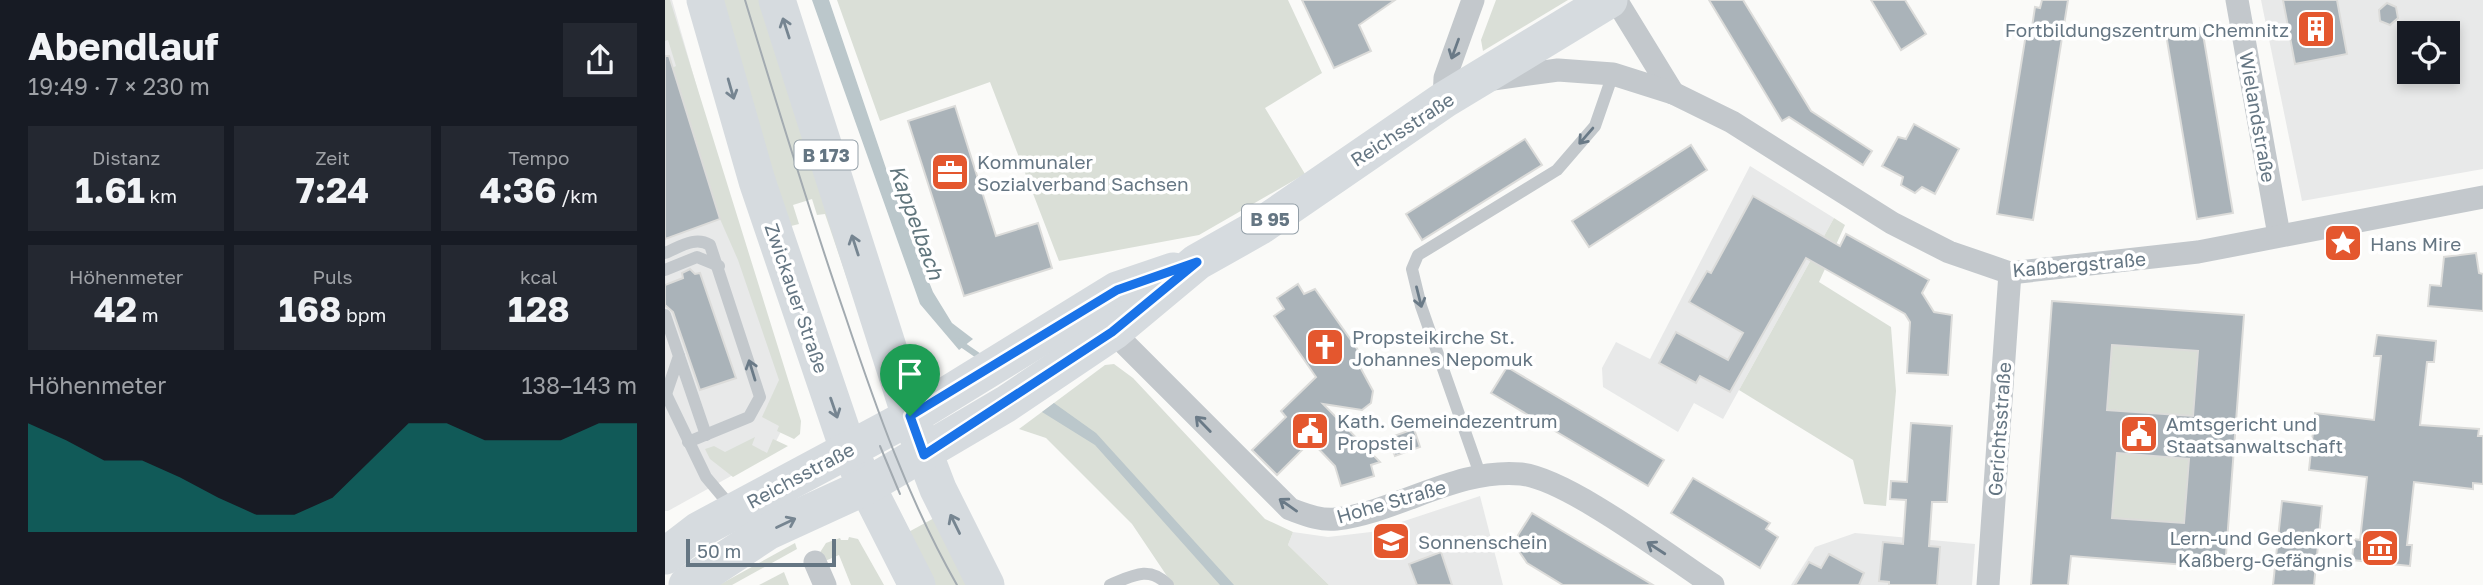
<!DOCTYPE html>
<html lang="de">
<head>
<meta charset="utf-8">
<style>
  body { margin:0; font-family:"Golos Text",sans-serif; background:#242831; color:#f1f3f6; height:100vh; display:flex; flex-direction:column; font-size:26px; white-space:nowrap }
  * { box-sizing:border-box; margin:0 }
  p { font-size:23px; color:#9ea1a6 }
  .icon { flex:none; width:38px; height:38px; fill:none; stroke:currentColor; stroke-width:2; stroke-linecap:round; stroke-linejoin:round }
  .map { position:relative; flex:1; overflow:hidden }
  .panel { display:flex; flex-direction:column; background:#171b24; width:665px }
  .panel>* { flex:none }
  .controls { position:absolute; left:1732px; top:21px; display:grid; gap:14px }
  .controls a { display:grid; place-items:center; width:63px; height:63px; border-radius:0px; background:#171b24; box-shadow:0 4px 10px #0003; font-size:35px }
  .scale { position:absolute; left:21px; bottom:18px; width:150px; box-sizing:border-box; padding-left:7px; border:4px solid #657683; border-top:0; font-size:19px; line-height:24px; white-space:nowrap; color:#657683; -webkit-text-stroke:5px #fff; paint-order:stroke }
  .pin { position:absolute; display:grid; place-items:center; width:60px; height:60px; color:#fff; margin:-72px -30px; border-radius:50% 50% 50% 0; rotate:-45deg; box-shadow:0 0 7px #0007 }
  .pin .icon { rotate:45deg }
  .round { display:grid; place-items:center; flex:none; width:74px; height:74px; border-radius:0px; background:#242831 }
  .head { display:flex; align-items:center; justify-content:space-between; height:119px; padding:0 28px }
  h1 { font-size:38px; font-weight:700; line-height:52px }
  .stats { display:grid; grid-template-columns:repeat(3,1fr); gap:10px; height:119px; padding:7px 28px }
  .stats div { display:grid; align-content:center; border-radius:0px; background:#242831; text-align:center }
  .stats b { font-size:35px; font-weight:700 }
  .stats small { font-size:19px; font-weight:400 }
  .stats p { font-size:19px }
  .chart { height:196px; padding:14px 28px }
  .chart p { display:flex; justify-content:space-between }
  .chart svg { width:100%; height:126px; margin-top:7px; fill:#0f766e; opacity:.7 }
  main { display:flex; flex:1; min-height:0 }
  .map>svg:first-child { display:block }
  .built { fill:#e8e9e9; fill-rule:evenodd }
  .green { fill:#dadfd7 }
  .water { fill:#bbc7cb }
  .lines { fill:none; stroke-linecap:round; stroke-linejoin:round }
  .stream { stroke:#bbc7cb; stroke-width:6 }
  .building { fill:#aab3b9; stroke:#dcdcda; stroke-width:2; fill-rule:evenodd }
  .service { stroke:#c3c8cc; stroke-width:12 }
  .minor { stroke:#c3c8cc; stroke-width:23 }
  .primary { stroke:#d6dbdf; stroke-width:37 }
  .tram { stroke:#a2aab0; stroke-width:2 }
  .oneway { stroke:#768591 }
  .oneway2 { stroke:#6a7a87 }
  .route-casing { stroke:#fff; stroke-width:14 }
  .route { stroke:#1a73e8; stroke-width:9 }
  .labels { text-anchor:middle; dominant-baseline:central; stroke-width:7; stroke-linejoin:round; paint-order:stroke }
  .shield { fill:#fff; stroke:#939fa8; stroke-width:2 }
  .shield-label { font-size:18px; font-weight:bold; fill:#657683 }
  .poi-label { font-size:19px; fill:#657683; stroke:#fff; text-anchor:start }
  .street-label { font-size:19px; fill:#657683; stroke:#fff }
  .water-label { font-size:21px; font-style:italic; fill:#60757c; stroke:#fff }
</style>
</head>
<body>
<main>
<section class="panel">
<div class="head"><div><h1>Abendlauf</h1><p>19:49 · 7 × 230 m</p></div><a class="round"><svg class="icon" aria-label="share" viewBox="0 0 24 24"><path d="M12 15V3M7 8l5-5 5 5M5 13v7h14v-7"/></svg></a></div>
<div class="stats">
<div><p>Distanz</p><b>1.61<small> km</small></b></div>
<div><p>Zeit</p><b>7:24</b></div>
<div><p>Tempo</p><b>4:36<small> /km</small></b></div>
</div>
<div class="stats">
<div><p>Höhenmeter</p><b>42<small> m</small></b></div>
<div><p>Puls</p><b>168<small> bpm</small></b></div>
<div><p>kcal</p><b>128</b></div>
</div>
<div class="chart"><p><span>Höhenmeter</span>138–143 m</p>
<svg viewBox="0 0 160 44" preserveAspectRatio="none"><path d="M0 44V6L10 12L20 19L30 19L40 25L50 32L60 38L70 38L80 32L90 19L100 6L110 6L120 12L130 12L140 12L150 6L160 6V44z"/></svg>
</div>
</section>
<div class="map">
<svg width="1818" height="585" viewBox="0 0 1818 585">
  <rect width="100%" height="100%" fill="#fafaf8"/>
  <g class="built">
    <path d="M 0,0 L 7,0 L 125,414 L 104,455 L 3,511 L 0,511 Z"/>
    <path d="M 1596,0 L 1818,0 L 1818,169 L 1637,201 ZM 1745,33 L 1783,33 L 1783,72 L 1745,72 Z"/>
    <path d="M 1085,166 L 1169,218 L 1058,419 L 1029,403 L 1013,432 L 938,387 L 937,368 L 951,342 L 985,359 Z"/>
    <path d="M 815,496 L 838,585 L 664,585 L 623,545 L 628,532 L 663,537 L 706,532 Z"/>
    <path d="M 1190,533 L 1310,544 L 1307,585 L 1126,585 L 1150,547 Z"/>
  </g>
  <g class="green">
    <path d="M 0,0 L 5,0 L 136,421 L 135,434 L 129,439 L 112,431 L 114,426 L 97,417 L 114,380 L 73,260 L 55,219 L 7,68 L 11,66 L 3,40 L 0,41 Z"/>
    <path d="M 54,0 L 100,0 L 210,361 L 160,214 L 152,215 L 147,199 L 128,205 L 134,224 L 126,226 L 83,101 Z"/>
    <path d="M 172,0 L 623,0 L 657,73 L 600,108 L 640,174 L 534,235 L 394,261 L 325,82 L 215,121 Z"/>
    <path d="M 831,0 L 903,0 L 818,51 L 816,40 Z"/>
    <path d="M 1169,218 L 1180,225 L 1154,282 L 1226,327 L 1231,391 L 1221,506 L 1199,504 L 1188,460 L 1074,390 Z"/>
    <path d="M 1447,345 L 1533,351 L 1528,416 L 1442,410 Z"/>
    <path d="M 449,364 L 468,378 L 600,519 L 628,532 L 623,545 L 664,585 L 508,585 L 467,524 L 381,438 L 354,429 L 440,365 Z"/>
    <path d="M 90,437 L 87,445 L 102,453 L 108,439 L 123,446 L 68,477 L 45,459 L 40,449 L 49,446 L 60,452 Z"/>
    <path d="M 1452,453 L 1524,459 L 1519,523 L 1447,518 Z"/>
    <path d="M 271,517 L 308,585 L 267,585 L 238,535 Z"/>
    <path d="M 184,537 L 193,539 L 219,585 L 186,585 L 174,555 L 160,561 L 154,554 L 161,543 L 175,538 L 176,540 L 183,540 Z"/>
    <path d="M 130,543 L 132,549 L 67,585 L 54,585 Z"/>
    <path d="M 119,572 L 124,585 L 94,585 Z"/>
  </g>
  <g class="water">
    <path d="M 147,0 L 164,0 L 230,195 L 268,292 L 287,323 L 308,339 L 294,350 L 255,304 Z"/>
    <path d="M 389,403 L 431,433 L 569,585 L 555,585 L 430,445 L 377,412 Z"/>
  </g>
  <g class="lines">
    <path class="stream" d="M 292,341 L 318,359"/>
  </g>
  <g class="building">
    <path d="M 637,0 L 730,0 L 694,25 L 706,51 L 669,68 Z"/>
    <path d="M 1044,0 L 1078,0 L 1146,111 L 1207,151 L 1198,165 L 1124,117 L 1117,121 Z"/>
    <path d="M 1206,0 L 1240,0 L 1261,34 L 1236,50 Z"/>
    <path d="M 1377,0 L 1403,0 L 1368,220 L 1332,214 L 1361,34 L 1366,34 L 1370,7 L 1375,8 Z"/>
    <path d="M 1618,0 L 1672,0 L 1682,54 L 1630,64 Z"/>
    <path d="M 1722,3 L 1731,7 L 1733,18 L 1725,25 L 1715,21 L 1714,10 Z"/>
    <path d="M 1537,28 L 1568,213 L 1532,219 L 1501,34 Z"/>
    <path d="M 0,56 L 4,56 L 55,219 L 0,239 Z"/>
    <path d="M 290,106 L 331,236 L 373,223 L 387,268 L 299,296 L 243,121 Z"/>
    <path d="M 1249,124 L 1294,149 L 1270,194 L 1257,187 L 1250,193 L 1236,185 L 1238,177 L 1217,166 L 1233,137 L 1241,139 Z"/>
    <path d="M 860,139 L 877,165 L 757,240 L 741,214 Z"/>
    <path d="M 1026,145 L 1042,170 L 924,247 L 907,221 Z"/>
    <path d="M 1088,196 L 1175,246 L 1181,234 L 1264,280 L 1257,293 L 1269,312 L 1287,315 L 1283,375 L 1242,373 L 1245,322 L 1240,314 L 1141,258 L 1065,392 L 1035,376 L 1031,383 L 994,363 L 1011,332 L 1063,360 L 1078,333 L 1024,302 L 1042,271 L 1046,273 Z"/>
    <path d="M 1811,253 L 1814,273 L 1818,274 L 1818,311 L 1763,306 L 1765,285 L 1776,286 L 1779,257 Z"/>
    <path d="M 25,269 L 30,274 L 35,273 L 71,378 L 35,390 L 8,312 L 0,305 L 0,285 L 18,278 L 17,273 Z"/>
    <path d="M 633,284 L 639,294 L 650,289 L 702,363 L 695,367 L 708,391 L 706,403 L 697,410 L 658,404 L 715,462 L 706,465 L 709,476 L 676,486 L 670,466 L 646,441 L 612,475 L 587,450 L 621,417 L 616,411 L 651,377 L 609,316 L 619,309 L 612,298 Z"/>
    <path d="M 1387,301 L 1579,315 L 1560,568 L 1406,556 L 1403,585 L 1366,585 ZM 1447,345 L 1533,351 L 1528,416 L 1442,410 ZM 1452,453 L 1524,459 L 1519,523 L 1447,518 Z"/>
    <path d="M 1712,335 L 1771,341 L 1769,362 L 1762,362 L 1755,425 L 1814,429 L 1813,436 L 1818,436 L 1818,484 L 1808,483 L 1808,489 L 1749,482 L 1742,545 L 1747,545 L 1745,566 L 1687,560 L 1689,539 L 1695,540 L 1702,477 L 1644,470 L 1650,413 L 1709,420 L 1716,356 L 1709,356 Z"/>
    <path d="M 842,367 L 999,460 L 983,486 L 826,393 Z"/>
    <path d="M 1246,423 L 1287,426 L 1282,502 L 1267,502 L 1264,546 L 1275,547 L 1272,585 L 1224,585 L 1224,582 L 1214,581 L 1218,542 L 1238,544 L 1241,500 L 1225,499 L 1226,481 L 1242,482 Z"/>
    <path d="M 749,429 L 755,447 L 730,456 L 723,438 Z"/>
    <path d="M 1028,478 L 1105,523 L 1101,529 L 1113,537 L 1095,568 L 1006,513 Z"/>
    <path d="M 1617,501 L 1657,506 L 1649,585 L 1608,585 Z"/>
    <path d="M 867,513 L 988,585 L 898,585 L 862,563 L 851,547 L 853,535 Z"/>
    <path d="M 776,552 L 787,585 L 752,585 L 744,564 Z"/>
    <path d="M 1164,554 L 1199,573 L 1194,585 L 1130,585 L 1144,562 L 1156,568 Z"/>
  </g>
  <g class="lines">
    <g class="service">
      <path d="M 0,253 C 15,247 30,236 45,245 L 95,397 L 84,417 L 23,442"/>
      <path d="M 0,270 L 32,257 L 54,266"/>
      <path d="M 0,315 L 14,356 L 1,394"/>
      <path d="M 14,356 L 41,435"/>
      <path d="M 0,392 L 41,477 L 68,509"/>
      <path d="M 816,477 L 756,306 L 747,269 L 753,255 L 892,170 L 930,126 L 948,74"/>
      <path d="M 445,585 C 467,576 484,565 503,585"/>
    </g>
    <g class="minor">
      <path d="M 951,0 L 1008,93"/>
      <path d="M 1572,0 L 1614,235"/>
      <path d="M 828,79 L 893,70 L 948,74 L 1008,93 L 1067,122 L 1227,223 L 1284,252 L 1345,273 L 1533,252 L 1818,197"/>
      <path d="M 779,100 L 780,78 L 808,0"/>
      <path d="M 448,332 L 625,509 C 639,514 655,521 671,519 C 733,512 791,468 856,474 C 903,479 1005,557 1048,585"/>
      <path d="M 150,562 L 160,585"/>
      <path d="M 1323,585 L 1345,273"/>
    </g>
    <g class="primary">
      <path d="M 40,0 L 92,181 L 183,449 L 252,585"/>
      <path d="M 112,0 L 245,416 L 273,489 L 321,585"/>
      <path d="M 0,556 L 34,530 L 254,412 L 452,290 L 508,271"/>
      <path d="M 22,585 L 102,532 L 200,487 L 341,404 L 448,332 L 532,262 L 594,227 L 779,100 L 944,0"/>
    </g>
    <g class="tram">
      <path d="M 80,0 C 112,105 144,211 180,315 C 211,408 243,499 292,585"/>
      <path d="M 215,446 L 235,494"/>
    </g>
  </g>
  <defs><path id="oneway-shaft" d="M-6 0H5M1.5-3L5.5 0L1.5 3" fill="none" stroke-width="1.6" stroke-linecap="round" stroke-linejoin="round" transform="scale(1.75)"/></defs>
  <g class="oneway">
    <use href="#oneway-shaft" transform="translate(121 28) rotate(-108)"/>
    <use href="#oneway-shaft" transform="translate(66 89) rotate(74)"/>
    <use href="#oneway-shaft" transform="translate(190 245) rotate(-108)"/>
    <use href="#oneway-shaft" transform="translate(169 408) rotate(71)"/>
    <use href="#oneway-shaft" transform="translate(121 523) rotate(-25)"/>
    <use href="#oneway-shaft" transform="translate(290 524) rotate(-116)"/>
  </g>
  <g class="oneway2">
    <use href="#oneway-shaft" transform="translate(790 49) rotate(110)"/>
    <use href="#oneway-shaft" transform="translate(921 136) rotate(131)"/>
    <use href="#oneway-shaft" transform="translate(754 297) rotate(76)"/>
    <use href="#oneway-shaft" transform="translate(87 370) rotate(-107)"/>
    <use href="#oneway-shaft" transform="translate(538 424) rotate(-134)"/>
    <use href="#oneway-shaft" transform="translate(623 505) rotate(-145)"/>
    <use href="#oneway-shaft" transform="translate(991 548) rotate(-147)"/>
  </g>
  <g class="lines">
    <defs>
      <path id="route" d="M 532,262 L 447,332 L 259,455 L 245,416 L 452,290 Z"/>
    </defs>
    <use href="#route" class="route-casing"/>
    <use href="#route" class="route"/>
  </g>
  <defs>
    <symbol id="building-square" viewBox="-11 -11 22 22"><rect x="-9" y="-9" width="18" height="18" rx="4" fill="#e4572e" stroke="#fff"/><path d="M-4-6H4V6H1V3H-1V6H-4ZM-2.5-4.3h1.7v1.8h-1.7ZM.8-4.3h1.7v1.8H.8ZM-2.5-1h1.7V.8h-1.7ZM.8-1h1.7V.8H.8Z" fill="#fff"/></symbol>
    <symbol id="office-square" viewBox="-11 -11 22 22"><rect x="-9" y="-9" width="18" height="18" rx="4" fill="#e4572e" stroke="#fff"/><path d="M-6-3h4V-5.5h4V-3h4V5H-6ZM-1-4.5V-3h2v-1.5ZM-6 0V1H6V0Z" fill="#fff"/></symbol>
    <symbol id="sight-square" viewBox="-11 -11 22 22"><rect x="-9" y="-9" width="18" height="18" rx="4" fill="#e4572e" stroke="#fff"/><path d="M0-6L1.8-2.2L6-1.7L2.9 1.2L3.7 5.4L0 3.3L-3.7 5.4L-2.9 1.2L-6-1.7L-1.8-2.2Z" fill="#fff"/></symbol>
    <symbol id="church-square" viewBox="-11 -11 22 22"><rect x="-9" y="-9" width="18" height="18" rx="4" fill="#e4572e" stroke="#fff"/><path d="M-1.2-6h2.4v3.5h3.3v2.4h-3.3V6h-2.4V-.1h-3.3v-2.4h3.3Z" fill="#fff"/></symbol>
    <symbol id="civic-square" viewBox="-11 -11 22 22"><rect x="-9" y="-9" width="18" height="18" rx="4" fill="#e4572e" stroke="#fff"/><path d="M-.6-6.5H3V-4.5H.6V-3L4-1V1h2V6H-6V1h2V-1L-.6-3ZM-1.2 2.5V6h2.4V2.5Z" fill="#fff"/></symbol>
    <symbol id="school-square" viewBox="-11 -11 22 22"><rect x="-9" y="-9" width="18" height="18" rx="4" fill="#e4572e" stroke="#fff"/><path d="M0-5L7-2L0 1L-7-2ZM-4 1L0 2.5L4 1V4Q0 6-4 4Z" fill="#fff"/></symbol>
    <symbol id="museum-square" viewBox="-11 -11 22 22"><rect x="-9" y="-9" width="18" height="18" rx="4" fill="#e4572e" stroke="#fff"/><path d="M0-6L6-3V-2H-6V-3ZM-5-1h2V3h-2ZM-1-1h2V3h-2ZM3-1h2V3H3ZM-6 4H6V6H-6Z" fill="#fff"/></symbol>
  </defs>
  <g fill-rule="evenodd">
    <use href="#building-square" x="1629" y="7" width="44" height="44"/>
    <use href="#office-square" x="263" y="150" width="44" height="44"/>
    <use href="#sight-square" x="1656" y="221" width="44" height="44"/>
    <use href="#church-square" x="638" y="325" width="44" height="44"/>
    <use href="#civic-square" x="623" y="409" width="44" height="44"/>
    <use href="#civic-square" x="1452" y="412" width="44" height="44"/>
    <use href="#school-square" x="704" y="519" width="44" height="44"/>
    <use href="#museum-square" x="1693" y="526" width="44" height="44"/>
  </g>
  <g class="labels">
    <g class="shield">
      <rect x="129.5" y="140.5" width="63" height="29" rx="5"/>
      <rect x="577" y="204.5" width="56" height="29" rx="5"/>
    </g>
    <g class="shield-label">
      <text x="161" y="155">B 173</text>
      <text x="605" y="219">B 95</text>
    </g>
    <g class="poi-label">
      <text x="1624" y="29" text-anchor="end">Fortbildungszentrum Chemnitz</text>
      <text x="312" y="161">Kommunaler<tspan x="312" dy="22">Sozialverband Sachsen</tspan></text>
      <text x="1705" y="243">Hans Mire</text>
      <text x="687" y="336">Propsteikirche St.<tspan x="687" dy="22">Johannes Nepomuk</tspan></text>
      <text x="672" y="420">Kath. Gemeindezentrum<tspan x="672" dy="22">Propstei</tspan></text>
      <text x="1501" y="423">Amtsgericht und<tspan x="1501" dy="22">Staatsanwaltschaft</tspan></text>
      <text x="1688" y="537" text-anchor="end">Lern-und Gedenkort<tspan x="1688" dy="22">Kaßberg-Gefängnis</tspan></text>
      <text x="753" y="541">Sonnenschein</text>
    </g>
    <g class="street-label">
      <text transform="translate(1593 117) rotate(80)">Wielandstraße</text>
      <text transform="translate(737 129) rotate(-33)">Reichsstraße</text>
      <text transform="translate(1414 264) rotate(-5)">Kaßbergstraße</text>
      <text transform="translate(132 298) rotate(71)">Zwickauer Straße</text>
      <text transform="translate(1334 429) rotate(-86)">Gerichtsstraße</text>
      <text transform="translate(135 475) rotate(-28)">Reichsstraße</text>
      <text transform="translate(726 501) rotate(-16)">Hohe Straße</text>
    </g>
    <g class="water-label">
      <text transform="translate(252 222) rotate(70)">Kappelbach</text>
    </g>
  </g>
</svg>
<div class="controls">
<a><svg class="icon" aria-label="locate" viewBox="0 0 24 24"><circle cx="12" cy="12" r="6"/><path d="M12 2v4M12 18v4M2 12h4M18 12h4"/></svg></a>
</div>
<div class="scale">50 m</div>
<div class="pin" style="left:245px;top:416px;background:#1e9e55"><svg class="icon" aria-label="arrive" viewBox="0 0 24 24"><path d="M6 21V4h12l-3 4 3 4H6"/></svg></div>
</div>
</main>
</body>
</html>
